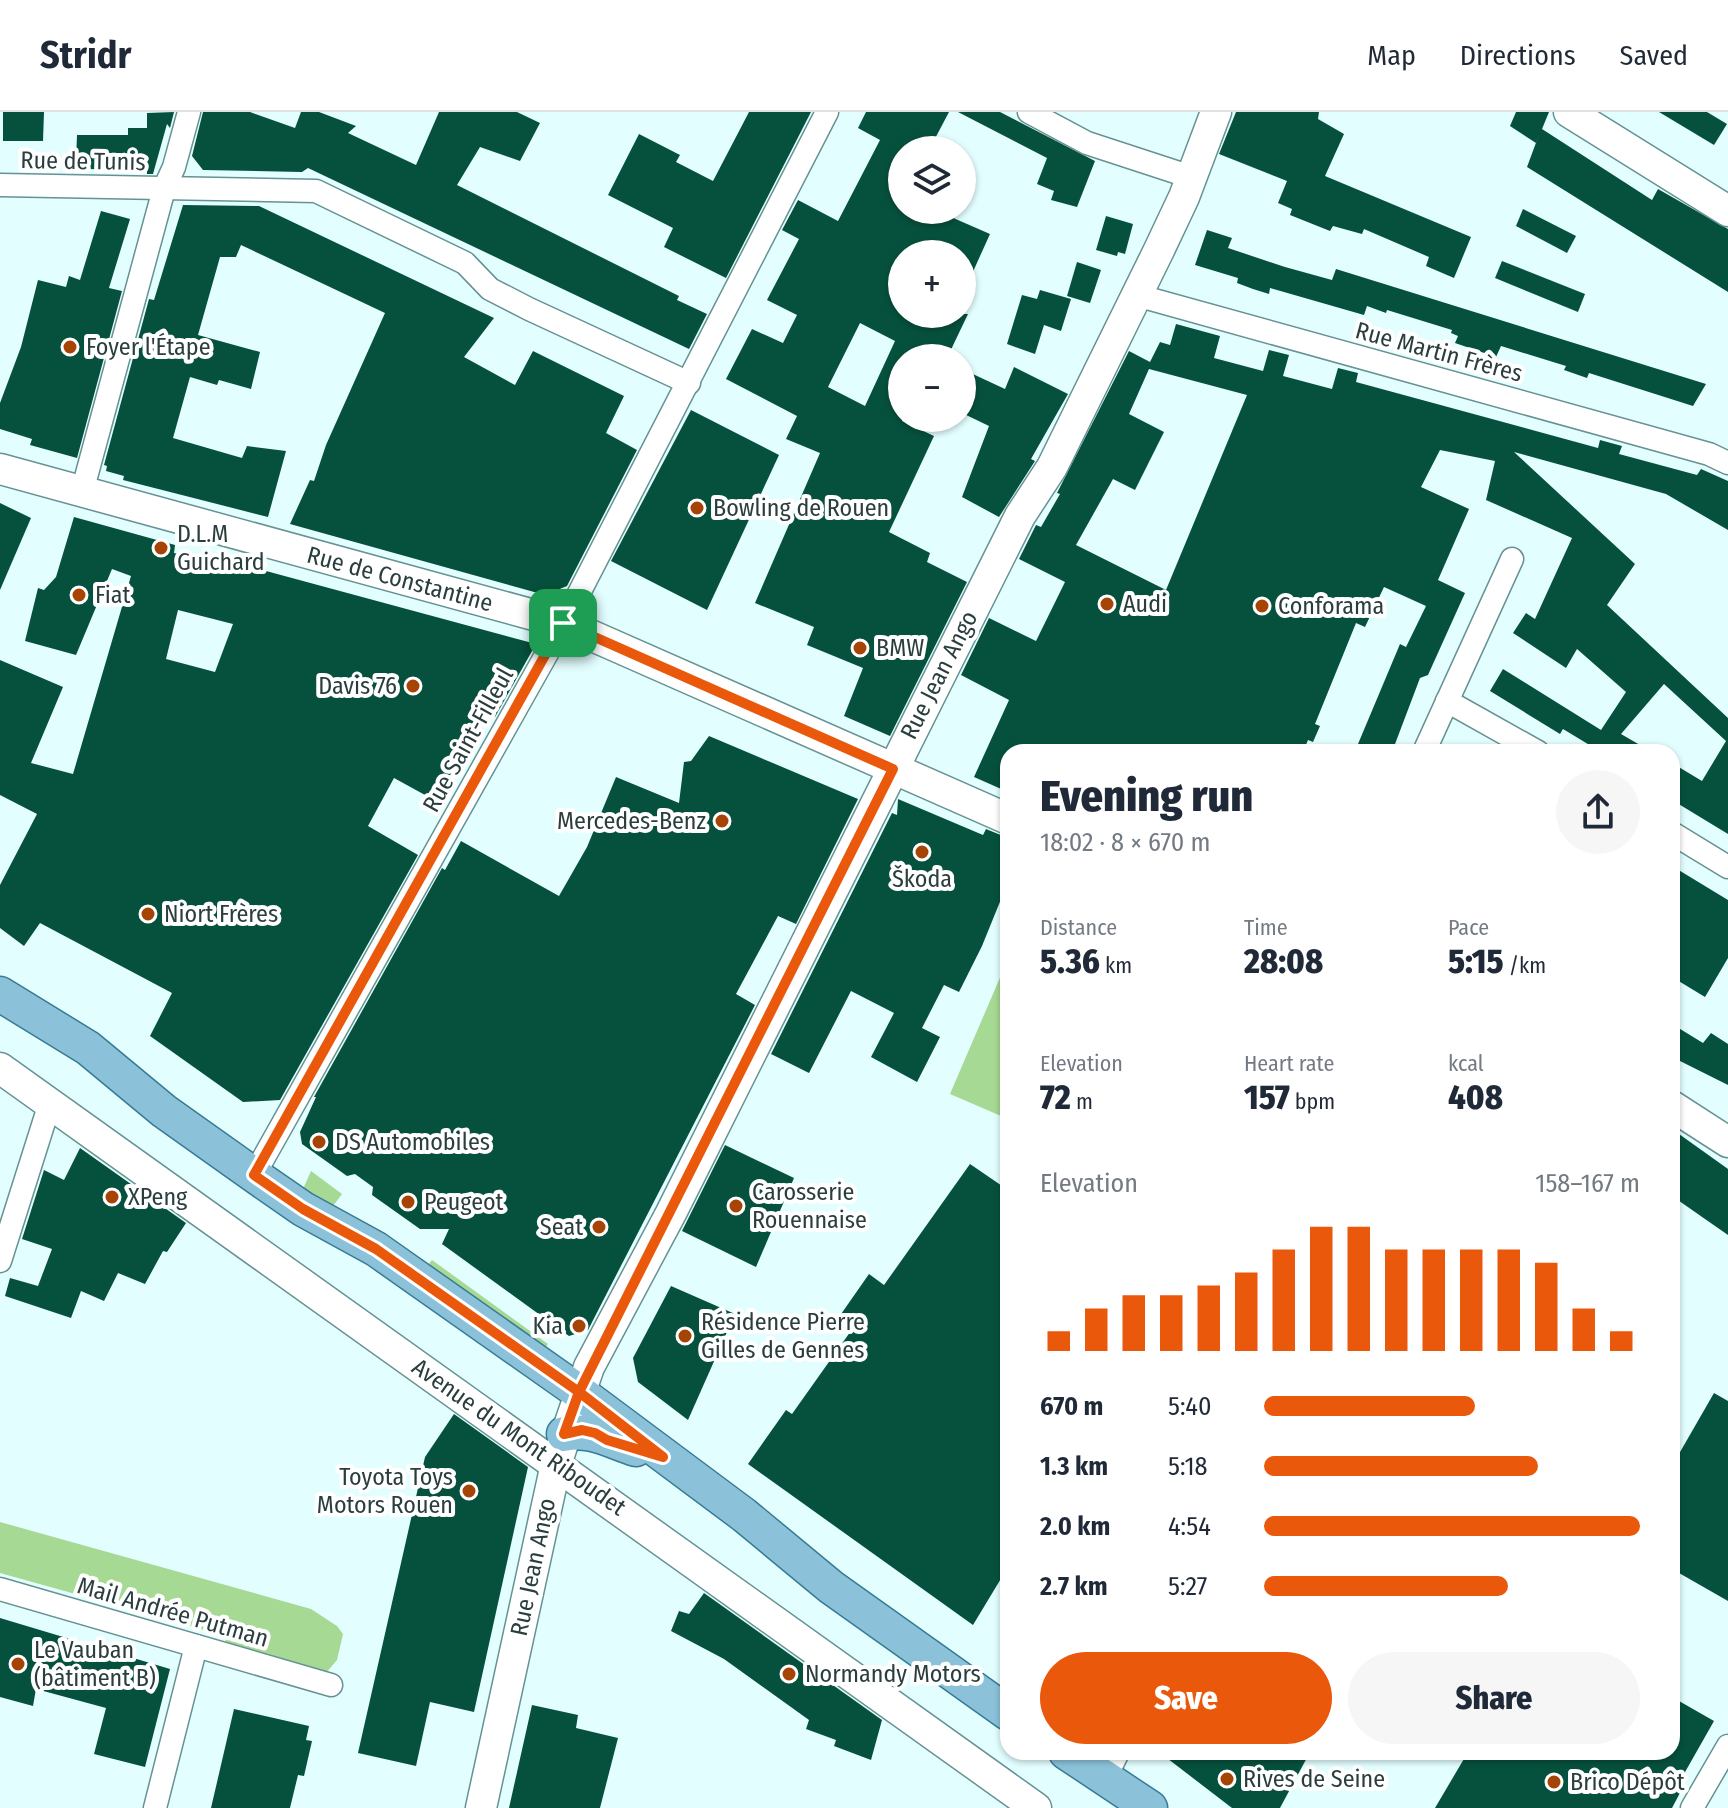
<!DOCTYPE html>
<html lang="en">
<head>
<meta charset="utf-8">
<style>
  body { margin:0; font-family:"Fira Sans Condensed",sans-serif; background:#f6f6f7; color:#1f2937; height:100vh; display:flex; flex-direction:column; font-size:30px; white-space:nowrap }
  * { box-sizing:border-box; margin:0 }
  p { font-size:26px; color:#747a83 }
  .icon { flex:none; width:44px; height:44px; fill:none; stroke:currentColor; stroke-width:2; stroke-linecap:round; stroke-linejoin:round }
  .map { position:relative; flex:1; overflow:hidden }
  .details { position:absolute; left:1000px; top:632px; width:680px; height:1016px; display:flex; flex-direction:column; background:#fff; border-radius:24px; box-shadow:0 2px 6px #0004 }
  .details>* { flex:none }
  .buttons { position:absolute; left:888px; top:24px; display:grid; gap:16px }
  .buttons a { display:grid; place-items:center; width:88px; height:88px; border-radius:50%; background:#fff; box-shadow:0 2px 6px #0004; font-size:40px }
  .pin { position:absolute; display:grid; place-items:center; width:68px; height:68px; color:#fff; margin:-34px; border-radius:16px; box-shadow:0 4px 12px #0006 }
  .round { display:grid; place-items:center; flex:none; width:84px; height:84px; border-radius:42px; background:#f6f6f7 }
  .overview { display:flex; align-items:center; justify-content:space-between; height:136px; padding:0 40px }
  h1 { font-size:44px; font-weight:800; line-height:60px }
  .metrics { display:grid; grid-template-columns:repeat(3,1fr); gap:12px; height:136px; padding:8px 40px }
  .metrics div { display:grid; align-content:center }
  .metrics b { font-size:34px; font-weight:800 }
  .metrics small { font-size:22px; font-weight:400 }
  .metrics p { font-size:22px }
  .chart { height:224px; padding:16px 40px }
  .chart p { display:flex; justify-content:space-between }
  .chart svg { width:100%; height:144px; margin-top:8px; stroke:#ea580c; stroke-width:6 }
  .action { display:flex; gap:16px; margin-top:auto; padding:16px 40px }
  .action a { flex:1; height:92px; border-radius:48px; background:#ea580c; color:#fff; font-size:32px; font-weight:800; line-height:92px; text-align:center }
  .action a+a { background:#f6f6f7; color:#1f2937 }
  ul { padding:0 40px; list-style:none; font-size:26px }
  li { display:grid; grid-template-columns:128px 96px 1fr; align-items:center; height:60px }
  li i { height:20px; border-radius:10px; background:#ea580c }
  header { display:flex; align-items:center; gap:48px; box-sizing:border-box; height:112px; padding:0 40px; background:#fff; border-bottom:2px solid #e0e1e3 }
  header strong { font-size:38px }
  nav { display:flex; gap:44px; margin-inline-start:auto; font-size:28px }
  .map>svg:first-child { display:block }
  .green { fill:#a6d993 }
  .building { fill:#06513d; fill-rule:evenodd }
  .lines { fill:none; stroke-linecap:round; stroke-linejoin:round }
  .street-casing { stroke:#669293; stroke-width:25 }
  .secondary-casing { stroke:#669293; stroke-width:33 }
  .primary-casing { stroke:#377a94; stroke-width:37 }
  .street { stroke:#fff; stroke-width:22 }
  .secondary { stroke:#fff; stroke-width:30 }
  .primary { stroke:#8bc2da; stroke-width:34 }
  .route-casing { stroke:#fff; stroke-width:16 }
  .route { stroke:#ea580c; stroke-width:10 }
  .poi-dot { fill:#a64406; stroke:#fff; stroke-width:3 }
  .labels { text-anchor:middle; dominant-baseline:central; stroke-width:8; stroke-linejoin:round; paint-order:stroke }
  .street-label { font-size:24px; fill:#2b3e3e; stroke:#fff }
  .poi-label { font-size:24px; fill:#2b3e3e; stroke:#fff; text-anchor:start }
</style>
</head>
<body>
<header>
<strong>Stridr</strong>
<nav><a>Map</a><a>Directions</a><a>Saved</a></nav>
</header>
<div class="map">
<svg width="1728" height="1696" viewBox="0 0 1728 1696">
  <rect width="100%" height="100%" fill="#e3feff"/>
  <g class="green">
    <path d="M 1008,847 L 1008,1007 L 950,982 Z"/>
    <path d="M 311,1059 L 342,1082 L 333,1094 L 303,1077 Z"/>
    <path d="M 432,1148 L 548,1232 L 544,1238 L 427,1154 Z"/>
    <path d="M 0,1410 L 311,1497 L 337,1514 L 343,1522 L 337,1548 L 325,1562 L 225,1532 L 226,1524 L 0,1461 Z"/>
  </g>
  <g class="building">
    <path d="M 3,0 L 44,0 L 43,29 L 3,29 Z"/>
    <path d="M 174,0 L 170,16 L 167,12 L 153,62 L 147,62 L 147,55 L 143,58 L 86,57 L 86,50 L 76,49 L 77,23 L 128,23 L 128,16 L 147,16 L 147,1 Z"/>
    <path d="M 203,0 L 250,0 L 295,16 L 301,0 L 319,0 L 356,14 L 348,21 L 416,53 L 439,0 L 517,0 L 540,11 L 520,49 L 480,35 L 457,73 L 679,184 L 677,188 L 707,202 L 689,237 L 308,56 L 302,60 L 203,58 L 192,44 Z"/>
    <path d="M 749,0 L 811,0 L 726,166 L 664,135 L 673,116 L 608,83 L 639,22 L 680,43 L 676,50 L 713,69 Z"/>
    <path d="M 866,0 L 949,0 L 929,38 L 902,38 L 902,98 L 935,98 L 990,122 L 962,184 L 962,142 L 902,142 L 902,202 L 968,202 L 947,246 L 902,246 L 902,309 L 934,324 L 889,420 L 930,441 L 927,450 L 967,470 L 890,624 L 844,604 L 863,556 L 807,533 L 814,515 L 755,491 L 820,341 L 786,327 L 797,304 L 726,267 L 752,217 L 783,231 L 797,203 L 767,188 L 799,127 L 782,118 L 798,88 L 838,109 L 880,28 L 858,16 ZM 860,211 L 895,229 L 865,294 L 828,275 Z"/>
    <path d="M 958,0 L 1000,0 L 1095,49 L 1077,95 L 1051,88 L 1054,79 L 1037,72 L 1047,46 Z"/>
    <path d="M 1236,0 L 1319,0 L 1318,7 L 1344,22 L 1325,64 L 1471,125 L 1454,166 L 1426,154 L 1429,145 L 1364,117 L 1362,122 L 1333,114 L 1330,119 L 1290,103 L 1292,97 L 1278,91 L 1287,69 L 1219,42 Z"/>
    <path d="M 1516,0 L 1549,0 L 1542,17 L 1652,88 L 1658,77 L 1728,117 L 1728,180 L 1527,55 L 1540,20 L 1536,31 L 1510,14 Z"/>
    <path d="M 1659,0 L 1707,0 L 1727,12 L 1714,33 Z"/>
    <path d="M 183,93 L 259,94 L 494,206 L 464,245 L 515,273 L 533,239 L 624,284 L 606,321 L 637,338 L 567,474 L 545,483 L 290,412 L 310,368 L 314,369 L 326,333 L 385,201 L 241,133 L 236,145 L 220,145 L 198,223 L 260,240 L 251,277 L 219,268 L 217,273 L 190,265 L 173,326 L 242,346 L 247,334 L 286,339 L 268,405 L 123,368 L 124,364 L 106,359 L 107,354 L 104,353 L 149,187 L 154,188 Z"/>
    <path d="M 1523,97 L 1576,124 L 1567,141 L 1516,114 Z"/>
    <path d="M 101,99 L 130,107 L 109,176 L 122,179 L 77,346 L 30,333 L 32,327 L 0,317 L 0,291 L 21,235 L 38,168 L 66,175 L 69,164 L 80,168 Z"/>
    <path d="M 1106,104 L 1133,112 L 1125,142 L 1118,140 L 1117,144 L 1096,138 Z"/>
    <path d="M 1207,118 L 1232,126 L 1228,136 L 1285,155 L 1332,168 L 1336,157 L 1706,272 L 1693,294 L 1589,261 L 1587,266 L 1564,258 L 1566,254 L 1501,234 L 1496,245 L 1455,231 L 1458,224 L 1451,221 L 1452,218 L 1387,198 L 1386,201 L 1367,194 L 1364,203 L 1270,176 L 1269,182 L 1253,177 L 1237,171 L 1238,166 L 1195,153 Z"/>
    <path d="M 1502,149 L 1585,182 L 1578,200 L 1495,166 Z"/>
    <path d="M 1077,150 L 1101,158 L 1090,191 L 1067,184 Z"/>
    <path d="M 1040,178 L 1071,187 L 1061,219 L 1044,213 L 1035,242 L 1007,232 L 1022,183 L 1037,187 Z"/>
    <path d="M 1176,212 L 1220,224 L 1214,246 L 1263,259 L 1269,238 L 1289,243 L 1283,264 L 1332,277 L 1338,256 L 1358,261 L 1356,270 L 1598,336 L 1600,328 L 1622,334 L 1619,342 L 1697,363 L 1701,357 L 1728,369 L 1728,418 L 1666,382 L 1514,340 L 1635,452 L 1607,493 L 1728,606 L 1728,722 L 1672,688 L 1672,651 L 1702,669 L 1726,629 L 1664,572 L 1621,622 L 1652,640 L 1601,640 L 1563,617 L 1560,622 L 1490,579 L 1503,557 L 1601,618 L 1626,580 L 1577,537 L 1566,556 L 1513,521 L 1526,501 L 1535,507 L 1572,426 L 1486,388 L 1495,349 L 1440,338 L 1421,375 L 1469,397 L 1438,468 L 1465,481 L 1428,563 L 1420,566 L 1392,640 L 1362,640 L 1364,634 L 1358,632 L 1400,532 L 1406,535 L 1426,494 L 1384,475 L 1365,515 L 1356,511 L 1315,612 L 1320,614 L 1313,630 L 1308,628 L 1303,640 L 1008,640 L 1008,680 L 974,665 L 1009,588 L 961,563 L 989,506 L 1036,529 L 1065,470 L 1019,447 L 1036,413 L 1041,415 L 1060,382 L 1057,381 L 1129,239 L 1150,250 L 1160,230 L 1170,233 ZM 1149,257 L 1247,283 L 1166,478 L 1076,433 L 1113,367 L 1135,378 L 1164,320 L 1129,302 Z"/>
    <path d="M 1014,255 L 1068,282 L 1031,347 L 1035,349 L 999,405 L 962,385 L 989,314 L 962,301 L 962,257 L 1005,277 Z"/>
    <path d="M 691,298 L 779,343 L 707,498 L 611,449 Z"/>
    <path d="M 0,391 L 31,406 L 0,478 Z"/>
    <path d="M 74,405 L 175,433 L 174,441 L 244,457 L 254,458 L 255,456 L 536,532 L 495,605 L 485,599 L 436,689 L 394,666 L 368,714 L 418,743 L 280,988 L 243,990 L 150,924 L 172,881 L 40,811 L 24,834 L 0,816 L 0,773 L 37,702 L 0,683 L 0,548 L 63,575 L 31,651 L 73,662 L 131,464 L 112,457 L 76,543 L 25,529 L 38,476 L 44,478 L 56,465 ZM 178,498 L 233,512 L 215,560 L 166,547 Z"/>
    <path d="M 709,624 L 858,687 L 796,812 L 778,804 L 736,882 L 755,893 L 588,1218 L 569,1224 L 442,1132 L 449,1117 L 420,1117 L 372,1083 L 373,1075 L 355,1062 L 347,1064 L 302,1032 L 300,1020 L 316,985 L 314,985 L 442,756 L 445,758 L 461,729 L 559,784 L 587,735 L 616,665 L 679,691 L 684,650 L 691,649 Z"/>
    <path d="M 898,687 L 983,723 L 986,717 L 1008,726 L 1008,770 L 982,834 L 959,880 L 944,873 L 922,916 L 940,925 L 917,970 L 871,945 L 894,901 L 851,879 L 809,961 L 771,942 L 892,701 L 897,703 Z"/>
    <path d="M 1672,754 L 1728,788 L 1728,846 L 1705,885 L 1672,865 Z"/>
    <path d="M 1672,912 L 1703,931 L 1711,921 L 1728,932 L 1728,973 L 1672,945 Z"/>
    <path d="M 1672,1017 L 1728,1057 L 1728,1123 L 1672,1084 Z"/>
    <path d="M 725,1033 L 794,1066 L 756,1155 L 682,1119 Z"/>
    <path d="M 80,1036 L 186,1111 L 167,1140 L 163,1139 L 145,1172 L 118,1161 L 104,1189 L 81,1179 L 71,1206 L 5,1184 L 10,1166 L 38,1174 L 52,1137 L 22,1127 L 44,1058 L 64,1068 Z"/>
    <path d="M 970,1052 L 1008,1078 L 1008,1455 L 973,1513 L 748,1352 L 786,1298 L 792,1302 L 853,1216 L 839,1205 L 869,1162 L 884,1173 Z"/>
    <path d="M 671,1174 L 735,1202 L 688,1308 L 638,1270 L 633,1246 Z"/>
    <path d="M 1714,1281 L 1728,1289 L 1728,1489 L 1672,1457 L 1672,1354 Z"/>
    <path d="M 454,1302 L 528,1355 L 474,1600 L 430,1590 L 416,1654 L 358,1641 L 425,1345 Z"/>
    <path d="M 704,1481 L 882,1608 L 871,1648 L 834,1634 L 836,1628 L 806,1617 L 809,1608 L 724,1547 L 671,1519 L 679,1499 L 689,1502 Z"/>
    <path d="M 0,1506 L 170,1557 L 145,1655 L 94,1642 L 106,1596 L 36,1577 L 33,1594 L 0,1585 Z"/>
    <path d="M 1672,1585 L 1714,1609 L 1676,1676 L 1681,1679 L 1672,1696 L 1435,1696 L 1468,1640 L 1672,1640 Z"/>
    <path d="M 532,1593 L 578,1603 L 576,1616 L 618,1626 L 600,1696 L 509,1696 Z"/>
    <path d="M 234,1597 L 309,1614 L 306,1628 L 312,1629 L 304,1664 L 298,1663 L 290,1696 L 211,1696 Z"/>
    <path d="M 1159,1640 L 1310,1640 L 1280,1696 L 1232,1696 Z"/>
  </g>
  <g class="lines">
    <defs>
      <g id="street">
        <path d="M 1029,0 L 1087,31 L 1191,65"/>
        <path d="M 0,73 L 316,79 L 465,151 L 490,177 L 529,197 L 689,271"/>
        <path d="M 1136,183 L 1709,342 L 1728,351"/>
        <path d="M 82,380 L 164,77 L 174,55 L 189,0"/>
        <path d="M 1447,589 L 1538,640"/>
        <path d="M 1424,640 L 1512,447"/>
        <path d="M 1672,721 L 1728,755"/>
        <path d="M 254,1063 L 559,520 L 827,0"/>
        <path d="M 0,1149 L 50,991"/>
        <path d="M 0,1477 L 331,1573"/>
        <path d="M 1106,1665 L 1118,1640"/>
        <path d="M 155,1696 L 196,1534"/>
        <path d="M 1692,1696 L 1728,1634"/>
      </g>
      <g id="secondary">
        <path d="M 1569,0 L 1728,99"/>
        <path d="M 0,357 L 563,511 L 1008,707"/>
        <path d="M 0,956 L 1036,1696"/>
        <path d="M 1672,994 L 1728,1030"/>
        <path d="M 481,1696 L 556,1352 L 589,1255 L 671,1101 L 1020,404 L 1052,355 L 1159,138 L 1184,85 L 1216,0"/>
      </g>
      <g id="primary">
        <path d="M 0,882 L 88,936 L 164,999 L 254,1063 L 303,1097 L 376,1137 L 579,1280 L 744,1403 L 831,1475 L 1008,1601"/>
        <path d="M 564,1322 C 591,1316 610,1329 636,1337"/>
        <path d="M 1066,1640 L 1150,1696"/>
      </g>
    </defs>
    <use href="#street" class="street-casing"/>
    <use href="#secondary" class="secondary-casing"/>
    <use href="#primary" class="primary-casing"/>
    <use href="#street" class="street"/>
    <use href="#secondary" class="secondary"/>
    <use href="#primary" class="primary"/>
  </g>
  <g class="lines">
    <defs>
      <path id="route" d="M 563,511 L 254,1063 L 303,1097 L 376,1137 L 579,1280 L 564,1322 L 582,1318 L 595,1321 L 607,1328 L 663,1345 L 579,1280 L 893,657 L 563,511"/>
    </defs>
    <use href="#route" class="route-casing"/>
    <use href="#route" class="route"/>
  </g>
  <g class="poi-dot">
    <circle cx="70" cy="235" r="8"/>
    <circle cx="697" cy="396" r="8"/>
    <circle cx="161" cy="436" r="8"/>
    <circle cx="79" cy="483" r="8"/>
    <circle cx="1107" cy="492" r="8"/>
    <circle cx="1262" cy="494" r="8"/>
    <circle cx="860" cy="536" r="8"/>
    <circle cx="413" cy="574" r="8"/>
    <circle cx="722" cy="709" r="8"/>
    <circle cx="922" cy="740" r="8"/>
    <circle cx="148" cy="802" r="8"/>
    <circle cx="319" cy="1030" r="8"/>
    <circle cx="112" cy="1085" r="8"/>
    <circle cx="408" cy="1090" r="8"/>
    <circle cx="736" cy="1094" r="8"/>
    <circle cx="599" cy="1115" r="8"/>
    <circle cx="579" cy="1214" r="8"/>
    <circle cx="685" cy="1224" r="8"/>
    <circle cx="469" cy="1379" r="8"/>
    <circle cx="18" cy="1552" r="8"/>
    <circle cx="789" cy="1562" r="8"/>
    <circle cx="1227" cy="1667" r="8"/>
    <circle cx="1554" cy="1670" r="8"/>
  </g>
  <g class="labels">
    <g class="street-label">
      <text transform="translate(83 49) rotate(1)">Rue de Tunis</text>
      <text transform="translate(1439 240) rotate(15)">Rue Martin Frères</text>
      <text transform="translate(400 467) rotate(15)">Rue de Constantine</text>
      <text transform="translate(939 563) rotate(-63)">Rue Jean Ango</text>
      <text transform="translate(468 628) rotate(-61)">Rue Saint-Filleul</text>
      <text transform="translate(519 1325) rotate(35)">Avenue du Mont Riboudet</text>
      <text transform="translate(533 1455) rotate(-78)">Rue Jean Ango</text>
      <text transform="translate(173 1500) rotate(16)">Mail Andrée Putman</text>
    </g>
    <g class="poi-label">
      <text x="86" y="235">Foyer l'Étape</text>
      <text x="713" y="396">Bowling de Rouen</text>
      <text x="177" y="422">D.L.M<tspan x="177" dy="28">Guichard</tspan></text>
      <text x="95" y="483">Fiat</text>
      <text x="1123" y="492">Audi</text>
      <text x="1278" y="494">Conforama</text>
      <text x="876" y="536">BMW</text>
      <text x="397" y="574" text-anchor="end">Davis 76</text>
      <text x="706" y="709" text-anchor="end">Mercedes-Benz</text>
      <text x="922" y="767" text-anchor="middle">Škoda</text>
      <text x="164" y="802">Niort Frères</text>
      <text x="335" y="1030">DS Automobiles</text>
      <text x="752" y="1080">Carosserie<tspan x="752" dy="28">Rouennaise</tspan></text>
      <text x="128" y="1085">XPeng</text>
      <text x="424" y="1090">Peugeot</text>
      <text x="583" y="1115" text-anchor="end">Seat</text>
      <text x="701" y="1210">Résidence Pierre<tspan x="701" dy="28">Gilles de Gennes</tspan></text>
      <text x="563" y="1214" text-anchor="end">Kia</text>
      <text x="453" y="1365" text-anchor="end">Toyota Toys<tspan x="453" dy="28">Motors Rouen</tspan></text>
      <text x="34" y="1538">Le Vauban<tspan x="34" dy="28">(bâtiment B)</tspan></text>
      <text x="805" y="1562">Normandy Motors</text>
      <text x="1243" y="1667">Rives de Seine</text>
      <text x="1570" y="1670">Brico Dépôt</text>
    </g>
  </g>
</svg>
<div class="buttons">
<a><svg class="icon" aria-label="layers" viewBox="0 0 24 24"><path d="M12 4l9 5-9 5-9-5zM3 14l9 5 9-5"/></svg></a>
<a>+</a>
<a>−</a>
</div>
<div class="pin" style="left:563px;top:511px;background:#1e9e55"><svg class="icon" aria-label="arrive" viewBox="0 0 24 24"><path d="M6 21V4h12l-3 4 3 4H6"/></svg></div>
<section class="details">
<div class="overview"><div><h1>Evening run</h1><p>18:02 · 8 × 670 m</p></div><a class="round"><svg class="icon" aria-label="share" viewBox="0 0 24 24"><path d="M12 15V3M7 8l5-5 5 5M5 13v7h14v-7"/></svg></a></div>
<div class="metrics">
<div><p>Distance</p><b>5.36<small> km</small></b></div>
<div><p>Time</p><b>28:08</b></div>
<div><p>Pace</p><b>5:15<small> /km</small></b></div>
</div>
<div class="metrics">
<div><p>Elevation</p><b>72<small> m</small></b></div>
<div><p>Heart rate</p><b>157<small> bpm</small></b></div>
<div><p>kcal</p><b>408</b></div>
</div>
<div class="chart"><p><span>Elevation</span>158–167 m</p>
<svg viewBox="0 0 160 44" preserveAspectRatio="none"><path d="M5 44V38M15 44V31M25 44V27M35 44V27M45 44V24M55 44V20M65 44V13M75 44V6M85 44V6M95 44V13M105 44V13M115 44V13M125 44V13M135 44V17M145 44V31M155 44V38"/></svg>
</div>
<ul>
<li><b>670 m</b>5:40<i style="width:56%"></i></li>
<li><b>1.3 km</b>5:18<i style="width:73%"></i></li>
<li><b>2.0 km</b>4:54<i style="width:100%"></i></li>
<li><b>2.7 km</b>5:27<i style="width:65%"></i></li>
</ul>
<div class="action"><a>Save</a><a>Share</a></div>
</section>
</div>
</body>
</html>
